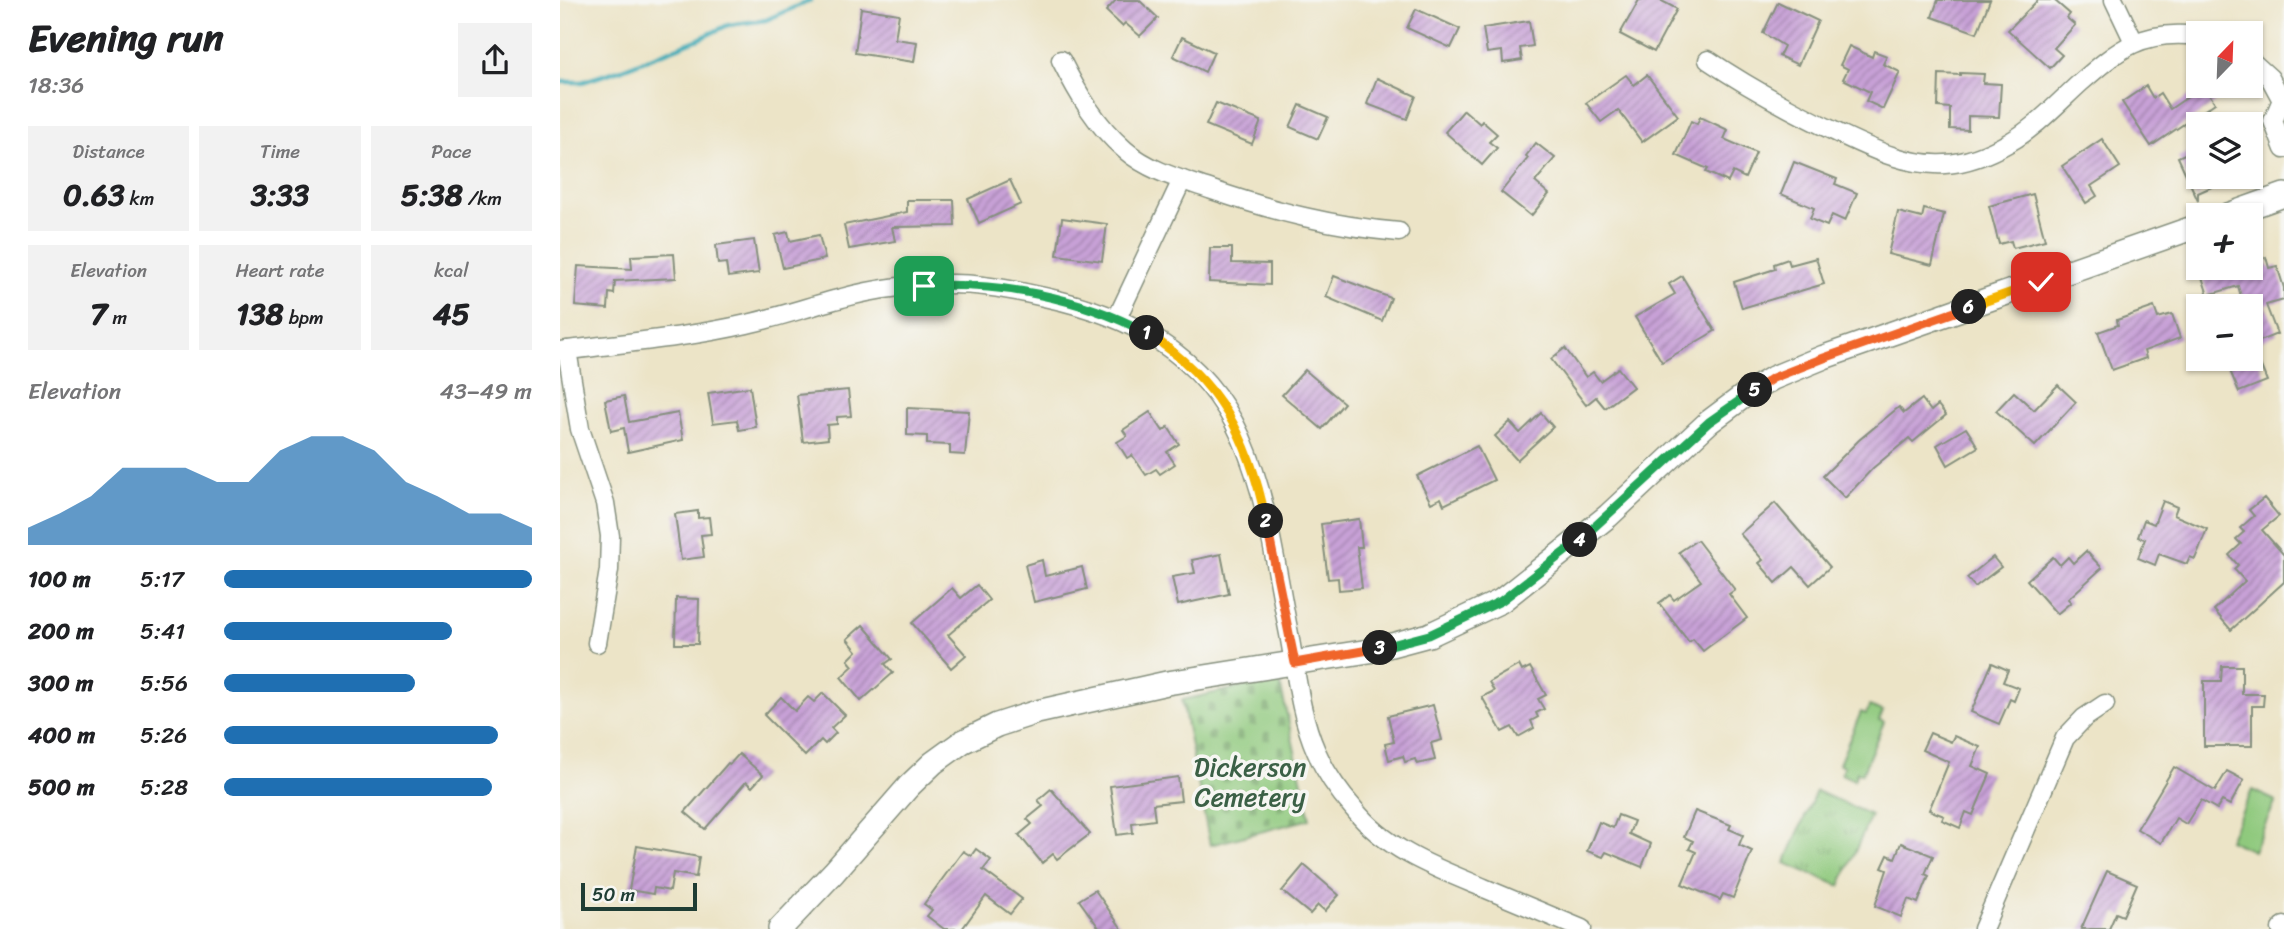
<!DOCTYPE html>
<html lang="en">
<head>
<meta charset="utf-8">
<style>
  body { margin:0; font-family:Sriracha,sans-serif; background:#f2f2f2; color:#202124; height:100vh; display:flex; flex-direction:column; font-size:26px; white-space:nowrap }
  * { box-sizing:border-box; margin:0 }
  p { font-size:23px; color:#757577 }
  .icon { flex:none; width:38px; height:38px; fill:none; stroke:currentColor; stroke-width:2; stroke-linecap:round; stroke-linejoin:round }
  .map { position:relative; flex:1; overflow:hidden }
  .panel { display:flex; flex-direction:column; background:#fff; width:560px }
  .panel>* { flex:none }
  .needle { width:46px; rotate:23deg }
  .buttons { position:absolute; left:1626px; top:21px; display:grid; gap:14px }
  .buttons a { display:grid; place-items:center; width:77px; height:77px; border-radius:0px; background:#fff; box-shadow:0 2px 5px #0004; font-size:35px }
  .scale { position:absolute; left:21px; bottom:18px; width:116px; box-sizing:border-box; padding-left:7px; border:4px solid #1f3d34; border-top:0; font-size:19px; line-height:24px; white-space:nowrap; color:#1f3d34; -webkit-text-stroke:5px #f6f6f2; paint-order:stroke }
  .pin { position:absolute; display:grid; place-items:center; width:60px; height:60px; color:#fff; margin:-30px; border-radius:14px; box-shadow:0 4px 10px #0006 }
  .km { position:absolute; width:35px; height:35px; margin:-18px; border-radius:50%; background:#222; color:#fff; font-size:19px; line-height:35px; text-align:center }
  .round { display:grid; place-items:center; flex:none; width:74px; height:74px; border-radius:0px; background:#f2f2f2 }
  .summary { display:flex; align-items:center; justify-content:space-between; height:119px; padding:0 28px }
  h1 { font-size:38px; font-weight:700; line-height:52px }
  .stats { display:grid; grid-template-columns:repeat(3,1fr); gap:10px; height:119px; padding:7px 28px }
  .stats div { display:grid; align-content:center; border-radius:0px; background:#f2f2f2; text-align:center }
  .stats b { font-size:30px; font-weight:700 }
  .stats small { font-size:19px; font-weight:400 }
  .stats p { font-size:19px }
  .chart { height:196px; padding:14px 28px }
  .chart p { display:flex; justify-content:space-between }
  .chart svg { width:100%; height:126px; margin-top:7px; fill:#1f6fb2; opacity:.7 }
  ul { padding:0 28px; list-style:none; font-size:23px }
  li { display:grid; grid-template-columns:112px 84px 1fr; align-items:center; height:52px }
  li i { height:18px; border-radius:9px; background:#1f6fb2 }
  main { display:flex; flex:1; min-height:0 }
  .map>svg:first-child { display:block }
  .grass { fill:url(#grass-tufts); stroke:#578358; stroke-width:2 }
  .cemetery { fill:url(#cemetery-stones); stroke:#578358; stroke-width:2 }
  .garden { fill:#8fc97d; stroke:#578358; stroke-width:2 }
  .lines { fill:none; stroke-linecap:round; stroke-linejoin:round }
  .stream { stroke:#3babb7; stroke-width:4.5 }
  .building { fill:url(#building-hatch) }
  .minor-casing { stroke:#86907e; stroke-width:21 }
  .tertiary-casing { stroke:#86907e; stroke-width:26 }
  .minor { stroke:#fff; stroke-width:18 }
  .tertiary { stroke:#fff; stroke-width:23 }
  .split-1-casing { stroke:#fff; stroke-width:14 }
  .split-2-casing { stroke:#fff; stroke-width:14 }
  .split-3-casing { stroke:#fff; stroke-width:14 }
  .split-4-casing { stroke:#fff; stroke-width:14 }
  .split-5-casing { stroke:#fff; stroke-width:14 }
  .split-6-casing { stroke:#fff; stroke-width:14 }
  .split-7-casing { stroke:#fff; stroke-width:14 }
  .split-1 { stroke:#22a559; stroke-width:9 }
  .split-2 { stroke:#f5b400; stroke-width:9 }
  .split-3 { stroke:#f0652b; stroke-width:9 }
  .split-4 { stroke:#22a559; stroke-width:9 }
  .split-5 { stroke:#22a559; stroke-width:9 }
  .split-6 { stroke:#f0652b; stroke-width:9 }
  .split-7 { stroke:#f5b400; stroke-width:9 }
  .labels { text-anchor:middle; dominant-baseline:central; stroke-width:7; stroke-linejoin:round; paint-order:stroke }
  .park-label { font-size:26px; fill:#3b6046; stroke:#f6f6f2 }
</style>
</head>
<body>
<main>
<section class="panel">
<div class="summary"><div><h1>Evening run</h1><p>18:36</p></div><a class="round"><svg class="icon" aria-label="share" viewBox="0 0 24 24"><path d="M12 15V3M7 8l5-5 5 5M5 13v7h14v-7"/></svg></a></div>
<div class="stats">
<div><p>Distance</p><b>0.63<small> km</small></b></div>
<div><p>Time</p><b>3:33</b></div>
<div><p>Pace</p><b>5:38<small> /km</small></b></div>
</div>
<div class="stats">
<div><p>Elevation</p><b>7<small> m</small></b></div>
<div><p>Heart rate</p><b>138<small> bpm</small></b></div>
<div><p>kcal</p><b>45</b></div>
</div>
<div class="chart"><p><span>Elevation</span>43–49 m</p>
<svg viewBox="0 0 160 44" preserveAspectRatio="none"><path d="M0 44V38L10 33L20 27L30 17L40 17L50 17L60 22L70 22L80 11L90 6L100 6L110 11L120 22L130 27L140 33L150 33L160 38V44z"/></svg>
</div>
<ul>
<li><b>100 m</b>5:17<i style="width:100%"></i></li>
<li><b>200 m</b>5:41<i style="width:74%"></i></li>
<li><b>300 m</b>5:56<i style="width:62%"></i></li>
<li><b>400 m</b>5:26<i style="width:89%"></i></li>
<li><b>500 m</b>5:28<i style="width:87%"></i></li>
</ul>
</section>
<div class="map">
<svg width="1724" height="929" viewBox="0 0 1724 929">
  <defs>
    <pattern id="grass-tufts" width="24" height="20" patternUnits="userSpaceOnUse" patternTransform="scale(1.75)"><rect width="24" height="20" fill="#8fc97d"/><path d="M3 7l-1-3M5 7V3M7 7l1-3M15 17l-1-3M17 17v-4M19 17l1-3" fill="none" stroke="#74a467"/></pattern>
    <pattern id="cemetery-stones" width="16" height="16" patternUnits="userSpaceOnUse" patternTransform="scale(1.75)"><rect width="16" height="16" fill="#8fc97d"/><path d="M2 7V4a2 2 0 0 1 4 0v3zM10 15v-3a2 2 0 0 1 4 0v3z" fill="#74a467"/></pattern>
    <pattern id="building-hatch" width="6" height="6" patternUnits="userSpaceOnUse" patternTransform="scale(1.75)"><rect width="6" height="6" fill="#c8a1d7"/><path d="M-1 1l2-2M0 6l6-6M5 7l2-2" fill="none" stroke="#a284af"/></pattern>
  </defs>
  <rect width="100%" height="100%" fill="#f6f6f2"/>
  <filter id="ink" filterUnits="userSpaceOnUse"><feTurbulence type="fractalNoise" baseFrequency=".0143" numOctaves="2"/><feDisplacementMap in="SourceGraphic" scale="14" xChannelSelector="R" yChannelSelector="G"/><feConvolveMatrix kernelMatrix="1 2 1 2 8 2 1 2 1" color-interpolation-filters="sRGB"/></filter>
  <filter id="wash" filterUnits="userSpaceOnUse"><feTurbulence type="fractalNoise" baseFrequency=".00686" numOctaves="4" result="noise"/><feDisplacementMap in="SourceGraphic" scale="28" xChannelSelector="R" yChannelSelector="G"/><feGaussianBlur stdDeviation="1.57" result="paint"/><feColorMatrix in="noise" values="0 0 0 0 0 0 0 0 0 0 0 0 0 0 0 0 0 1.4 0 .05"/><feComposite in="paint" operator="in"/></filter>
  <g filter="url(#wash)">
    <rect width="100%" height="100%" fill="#ece4c7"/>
    <path class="grass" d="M 1256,791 L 1311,815 L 1280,886 L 1225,863 Z"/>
    <path class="cemetery" d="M 719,679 L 750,819 L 650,845 L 622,700 Z"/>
    <g class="garden">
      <path d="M 1309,706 L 1323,711 L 1319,720 L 1324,722 L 1302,774 L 1297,772 L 1294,780 L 1281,774 L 1284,766 L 1279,764 L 1301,712 L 1306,714 Z"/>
      <path d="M 1692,790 L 1716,801 L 1693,851 L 1669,840 Z"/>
    </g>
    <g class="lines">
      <path class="stream" d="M 0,82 L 22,82 L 62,69 L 139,39 L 168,25 L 206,20 L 251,0"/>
    </g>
    <g id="blocks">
      <g class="building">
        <path d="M 556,0 L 579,0 L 598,18 L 580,36 L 565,23 L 562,26 L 546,11 Z"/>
        <path d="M 1079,0 L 1100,0 L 1117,9 L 1094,52 L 1060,34 Z"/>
        <path d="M 1378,0 L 1430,0 L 1417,33 L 1372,17 Z"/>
        <path d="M 1478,0 L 1494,0 L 1510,14 L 1507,18 L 1515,25 L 1494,48 L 1502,55 L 1490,68 L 1448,30 Z"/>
        <path d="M 1218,2 L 1258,21 L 1238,65 L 1219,56 L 1224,46 L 1203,33 Z"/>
        <path d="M 301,8 L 339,14 L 335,39 L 357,42 L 354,62 L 295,53 Z"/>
        <path d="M 856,9 L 900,29 L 891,48 L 847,28 Z"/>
        <path d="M 969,21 L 973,46 L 960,48 L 962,60 L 943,63 L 942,51 L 927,53 L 923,28 Z"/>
        <path d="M 622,37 L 654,52 L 645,72 L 613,56 Z"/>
        <path d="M 1289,46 L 1312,57 L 1314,51 L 1327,56 L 1323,64 L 1340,72 L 1323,109 L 1306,101 L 1310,92 L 1283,79 L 1288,69 L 1280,65 Z"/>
        <path d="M 1400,73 L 1424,74 L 1423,83 L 1441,84 L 1439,117 L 1408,116 L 1408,130 L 1390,129 L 1390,108 L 1378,107 L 1379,74 L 1400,75 Z"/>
        <path d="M 1066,75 L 1074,85 L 1087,75 L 1118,116 L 1082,142 L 1058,110 L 1041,122 L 1026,103 Z"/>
        <path d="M 817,78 L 856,96 L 847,119 L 807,104 Z"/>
        <path d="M 1586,86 L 1593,98 L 1600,93 L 1610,109 L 1644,86 L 1655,103 L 1591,146 L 1562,102 Z"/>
        <path d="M 656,103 L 701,121 L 692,144 L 646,125 Z"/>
        <path d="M 740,105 L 768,117 L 758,139 L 730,127 Z"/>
        <path d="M 904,110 L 920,124 L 922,121 L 937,134 L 929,142 L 937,148 L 922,165 L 885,132 Z"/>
        <path d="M 1140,117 L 1168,130 L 1164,139 L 1196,153 L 1185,178 L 1173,172 L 1168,182 L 1146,172 L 1148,169 L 1116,155 L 1131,121 L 1137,124 Z"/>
        <path d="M 1542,139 L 1560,167 L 1531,186 L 1537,196 L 1526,203 L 1502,166 Z"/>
        <path d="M 976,143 L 995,158 L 975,182 L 989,194 L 971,216 L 941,192 L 968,158 L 966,156 Z"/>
        <path d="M 1638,148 L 1638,177 L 1674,177 L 1638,193 L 1638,201 L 1618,157 Z"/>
        <path d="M 1234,162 L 1277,179 L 1275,184 L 1297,193 L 1285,221 L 1272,215 L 1267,226 L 1250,219 L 1254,208 L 1221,194 Z"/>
        <path d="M 450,180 L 461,204 L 419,223 L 408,199 Z"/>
        <path d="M 1473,194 L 1485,240 L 1453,248 L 1451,241 L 1439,244 L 1429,206 Z"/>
        <path d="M 347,200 L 394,200 L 395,226 L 332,227 L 335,241 L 289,249 L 284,225 L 347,212 Z"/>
        <path d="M 1364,209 L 1384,214 L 1372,265 L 1328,254 L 1338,212 L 1362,218 Z"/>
        <path d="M 502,218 L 547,224 L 542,261 L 497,255 Z"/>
        <path d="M 228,232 L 230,241 L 259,235 L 265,259 L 223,268 L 215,235 Z"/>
        <path d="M 194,240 L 199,273 L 168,277 L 166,263 L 158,264 L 156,245 Z"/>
        <path d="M 650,248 L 672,248 L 672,263 L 710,264 L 710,285 L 649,282 Z"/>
        <path d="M 114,254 L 116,278 L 55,281 L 54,294 L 49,293 L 48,309 L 15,306 L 18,266 L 72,269 L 71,256 Z"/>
        <path d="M 1706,257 L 1709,268 L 1717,266 L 1724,288 L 1724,300 L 1706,305 L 1717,334 L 1690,345 L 1690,306 L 1684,306 L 1678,286 L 1648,295 L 1642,277 L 1673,268 L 1690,268 L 1690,262 Z"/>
        <path d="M 1256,258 L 1264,284 L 1182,308 L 1174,282 L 1215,269 L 1214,264 L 1228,259 L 1230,265 Z"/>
        <path d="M 774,276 L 831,298 L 822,321 L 766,297 Z"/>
        <path d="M 1122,276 L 1155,331 L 1102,362 L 1075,317 L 1115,294 L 1109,284 Z"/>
        <path d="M 1594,307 L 1598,318 L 1612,314 L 1620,338 L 1584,351 L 1586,358 L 1552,370 L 1538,332 L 1558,325 L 1557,320 Z"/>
        <path d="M 1005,348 L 1026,377 L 1033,372 L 1040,381 L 1058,368 L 1073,387 L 1045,408 L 1036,397 L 1026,405 L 991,359 Z"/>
        <path d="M 1665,359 L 1698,359 L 1707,381 L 1679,392 Z"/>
        <path d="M 745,370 L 784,403 L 762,429 L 722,395 Z"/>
        <path d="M 1498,385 L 1516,402 L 1475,446 L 1436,411 L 1454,392 L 1474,410 Z"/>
        <path d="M 190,387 L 196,427 L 179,430 L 177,420 L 153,423 L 148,393 Z"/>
        <path d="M 288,390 L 291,416 L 277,417 L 277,424 L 267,425 L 268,439 L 243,442 L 237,395 Z"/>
        <path d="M 64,396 L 69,422 L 118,413 L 123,440 L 68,452 L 64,428 L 51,431 L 45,400 Z"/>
        <path d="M 1362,399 L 1371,411 L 1378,405 L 1386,415 L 1353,442 L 1349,438 L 1313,468 L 1285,498 L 1263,476 L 1299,440 L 1339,407 L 1344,413 Z"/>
        <path d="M 347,408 L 409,411 L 405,455 L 390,454 L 390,445 L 367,444 L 367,436 L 347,435 Z"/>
        <path d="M 590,412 L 603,431 L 608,427 L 619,444 L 607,452 L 615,464 L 600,474 L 596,469 L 586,475 L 572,455 L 567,458 L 557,442 L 567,436 L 563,430 Z"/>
        <path d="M 981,413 L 993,427 L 957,460 L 935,436 L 950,422 L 960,433 Z"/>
        <path d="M 1406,428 L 1418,447 L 1388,465 L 1377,445 Z"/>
        <path d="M 917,446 L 934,480 L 884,505 L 881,498 L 871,503 L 857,476 Z"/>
        <path d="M 1704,498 L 1719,516 L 1702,530 L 1724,555 L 1724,582 L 1671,630 L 1654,610 L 1685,581 L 1674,569 L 1678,565 L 1669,555 L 1681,544 L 1676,539 L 1684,532 L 1680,528 L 1694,516 L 1689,510 Z"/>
        <path d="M 1603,501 L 1617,507 L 1614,515 L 1647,529 L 1635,559 L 1630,557 L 1627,564 L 1599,554 L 1595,565 L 1578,558 L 1585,539 L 1578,537 L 1584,520 L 1594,524 Z"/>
        <path d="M 1215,503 L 1270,567 L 1250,585 L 1234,567 L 1216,583 L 1199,563 L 1203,560 L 1180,534 Z"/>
        <path d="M 138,511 L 138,518 L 149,517 L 151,534 L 141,535 L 144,557 L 121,560 L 115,514 Z"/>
        <path d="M 799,519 L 802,547 L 797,547 L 802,588 L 779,590 L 778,578 L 768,579 L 761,524 Z"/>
        <path d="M 1137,540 L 1175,590 L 1169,594 L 1187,618 L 1143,651 L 1133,639 L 1129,642 L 1099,603 L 1110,595 L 1114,600 L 1141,581 L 1119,552 Z"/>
        <path d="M 1526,551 L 1542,568 L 1508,599 L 1511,602 L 1497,614 L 1467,580 L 1493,557 L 1500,565 L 1508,557 L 1513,563 Z"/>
        <path d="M 661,554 L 669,594 L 618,605 L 612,577 L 635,573 L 632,560 Z"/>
        <path d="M 1433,557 L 1441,567 L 1415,587 L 1407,578 Z"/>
        <path d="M 482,560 L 485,576 L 522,567 L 527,589 L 474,602 L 465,565 Z"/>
        <path d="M 417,585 L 429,600 L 388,635 L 406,655 L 391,668 L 352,623 L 392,588 L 401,598 Z"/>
        <path d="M 116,598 L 139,599 L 138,644 L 115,644 Z"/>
        <path d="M 303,625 L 332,659 L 325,664 L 333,673 L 301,701 L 281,677 L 293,666 L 288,660 L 297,651 L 287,639 Z"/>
        <path d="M 1432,663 L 1448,670 L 1443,682 L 1459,688 L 1454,701 L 1450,699 L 1439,724 L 1411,712 Z"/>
        <path d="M 959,665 L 962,671 L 970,667 L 986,695 L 978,699 L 984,709 L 976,713 L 978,717 L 971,721 L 974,728 L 958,737 L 952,727 L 942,732 L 922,697 L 934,691 L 929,682 Z"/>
        <path d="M 1662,666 L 1682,666 L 1682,694 L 1704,694 L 1703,706 L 1692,706 L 1692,746 L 1644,746 L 1644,681 L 1661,681 Z"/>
        <path d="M 263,693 L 285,715 L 271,728 L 276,733 L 265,744 L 261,740 L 245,756 L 204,715 L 221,697 L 235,711 L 248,697 L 254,702 Z"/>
        <path d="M 873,705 L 882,740 L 871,743 L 875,760 L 857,764 L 855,759 L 845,762 L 843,756 L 829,760 L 825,744 L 834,742 L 828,716 Z"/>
        <path d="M 1370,733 L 1391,742 L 1394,736 L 1420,747 L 1412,766 L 1430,774 L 1413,815 L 1406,812 L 1400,828 L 1382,820 L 1384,816 L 1369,810 L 1389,762 L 1362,750 Z"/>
        <path d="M 179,754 L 203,775 L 192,787 L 186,782 L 145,829 L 125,812 L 168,763 L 170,764 Z"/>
        <path d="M 1614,767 L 1655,791 L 1667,771 L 1684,780 L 1670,805 L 1662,801 L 1657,809 L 1641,800 L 1626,824 L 1616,818 L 1601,843 L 1577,829 Z"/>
        <path d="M 618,777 L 621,801 L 593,804 L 595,820 L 572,823 L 573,833 L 557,835 L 550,786 Z"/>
        <path d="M 491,789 L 530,834 L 497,859 L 493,854 L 482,863 L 459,835 L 472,824 L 467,819 L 483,806 L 478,800 Z"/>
        <path d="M 1135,811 L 1171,825 L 1169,829 L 1183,835 L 1179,845 L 1192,851 L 1173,898 L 1163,894 L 1160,900 L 1122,884 L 1136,852 L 1129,849 L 1133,841 L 1124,837 Z"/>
        <path d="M 1058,815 L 1074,821 L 1069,834 L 1091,844 L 1082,867 L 1046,852 L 1043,857 L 1027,851 L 1039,822 L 1053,828 Z"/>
        <path d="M 1341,843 L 1373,856 L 1365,874 L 1369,876 L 1358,903 L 1348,899 L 1341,917 L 1315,906 L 1327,870 L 1322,868 L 1328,855 L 1335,858 Z"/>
        <path d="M 77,846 L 139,857 L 136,877 L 113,873 L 110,891 L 94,888 L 93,894 L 69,890 Z"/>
        <path d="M 416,849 L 431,860 L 423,870 L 462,899 L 450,914 L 426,896 L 402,929 L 384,929 L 367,916 L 372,910 L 364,904 L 403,851 L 411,856 Z"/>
        <path d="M 744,865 L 779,895 L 765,911 L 758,905 L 750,914 L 722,891 Z"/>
        <path d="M 1547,871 L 1577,884 L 1563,916 L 1556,913 L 1549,929 L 1521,929 Z"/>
        <path d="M 535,890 L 562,929 L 540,929 L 519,900 Z"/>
      </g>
    </g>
  </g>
  <g filter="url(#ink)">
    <use href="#blocks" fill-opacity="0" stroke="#86907e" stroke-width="2"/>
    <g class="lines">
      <defs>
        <g id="minor">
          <path d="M 1554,0 L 1574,42"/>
          <path d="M 501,60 C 518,94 536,125 565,150 C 589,171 623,180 652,190 C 717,212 771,226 839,232"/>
          <path d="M 1148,60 C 1191,89 1232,111 1278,133 C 1312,149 1346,166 1385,164 C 1407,163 1431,153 1450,142 C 1476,127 1498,103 1520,83 C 1559,49 1582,29 1638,36"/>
          <path d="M 1690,60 L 1710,78 L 1724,104"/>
          <path d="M 1721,102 L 1713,121 L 1724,149"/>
          <path d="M 557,318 L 622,180"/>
          <path d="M 7,350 L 20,429 L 45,503 L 50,536 L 49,570 L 37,643"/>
          <path d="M 0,351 C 63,343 126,338 187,324 C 219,317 250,306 282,298 C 318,288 356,284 393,284 C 424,284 454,290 484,297 C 569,315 644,353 681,437 C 708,498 716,569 729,634 C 736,672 740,715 756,751 C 765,772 779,792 794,809 C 826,850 878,869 924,888 C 957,902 989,915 1022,929"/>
          <path d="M 1423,929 L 1505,738 L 1524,718 L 1545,704"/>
          <path d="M 1721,929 L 1724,926"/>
        </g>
        <g id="tertiary">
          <path d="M 1668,215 L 1724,195"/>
          <path d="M 220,929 L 274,872 L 349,786 L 373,763 L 402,742 L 437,725 L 477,712 L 607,683 L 809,651 L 869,635 L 941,601 L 1048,516 L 1149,422 L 1185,395 L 1213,378 L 1264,357 L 1638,226"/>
        </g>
      </defs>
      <use href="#minor" class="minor-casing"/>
      <use href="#tertiary" class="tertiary-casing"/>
      <use href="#minor" class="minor"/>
      <use href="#tertiary" class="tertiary"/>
    </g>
  </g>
  <g class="lines" filter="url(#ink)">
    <defs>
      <path id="split-1" d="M 364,286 C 440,282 520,297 587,333"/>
      <path id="split-2" d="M 587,333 C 660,381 689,437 706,521"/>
      <path id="split-3" d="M 706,521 L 735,663 L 820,648"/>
      <path id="split-4" d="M 820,648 L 869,635 L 941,601 L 1020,540"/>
      <path id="split-5" d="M 1020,540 L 1149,422 L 1195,390"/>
      <path id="split-6" d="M 1195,390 L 1213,378 L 1264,358 L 1409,307"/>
      <path id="split-7" d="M 1409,307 L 1481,282"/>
    </defs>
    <use href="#split-1" class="split-1-casing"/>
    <use href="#split-2" class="split-2-casing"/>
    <use href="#split-3" class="split-3-casing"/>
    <use href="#split-4" class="split-4-casing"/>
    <use href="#split-5" class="split-5-casing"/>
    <use href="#split-6" class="split-6-casing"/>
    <use href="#split-7" class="split-7-casing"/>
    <use href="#split-1" class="split-1"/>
    <use href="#split-2" class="split-2"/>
    <use href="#split-3" class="split-3"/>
    <use href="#split-4" class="split-4"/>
    <use href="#split-5" class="split-5"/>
    <use href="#split-6" class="split-6"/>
    <use href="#split-7" class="split-7"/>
  </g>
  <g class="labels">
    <g class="park-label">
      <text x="690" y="767">Dickerson<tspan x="690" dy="30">Cemetery</tspan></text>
    </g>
  </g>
</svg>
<div class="buttons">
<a><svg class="needle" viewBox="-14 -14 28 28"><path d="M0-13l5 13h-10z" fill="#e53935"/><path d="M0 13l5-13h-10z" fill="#757577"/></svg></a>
<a><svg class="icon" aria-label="layers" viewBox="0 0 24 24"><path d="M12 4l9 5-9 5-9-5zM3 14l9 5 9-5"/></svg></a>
<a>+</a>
<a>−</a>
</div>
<div class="scale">50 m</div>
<div class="pin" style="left:364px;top:286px;background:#1e9e55"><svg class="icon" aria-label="arrive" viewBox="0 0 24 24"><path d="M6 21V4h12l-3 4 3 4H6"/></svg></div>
<div class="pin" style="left:1481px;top:282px;background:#d93025"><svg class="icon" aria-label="check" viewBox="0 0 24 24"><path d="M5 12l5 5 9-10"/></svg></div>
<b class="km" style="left:587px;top:333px">1</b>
<b class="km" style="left:706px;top:521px">2</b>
<b class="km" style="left:820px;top:648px">3</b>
<b class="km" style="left:1020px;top:540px">4</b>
<b class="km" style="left:1195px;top:390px">5</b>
<b class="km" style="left:1409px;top:307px">6</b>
</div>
</main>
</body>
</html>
